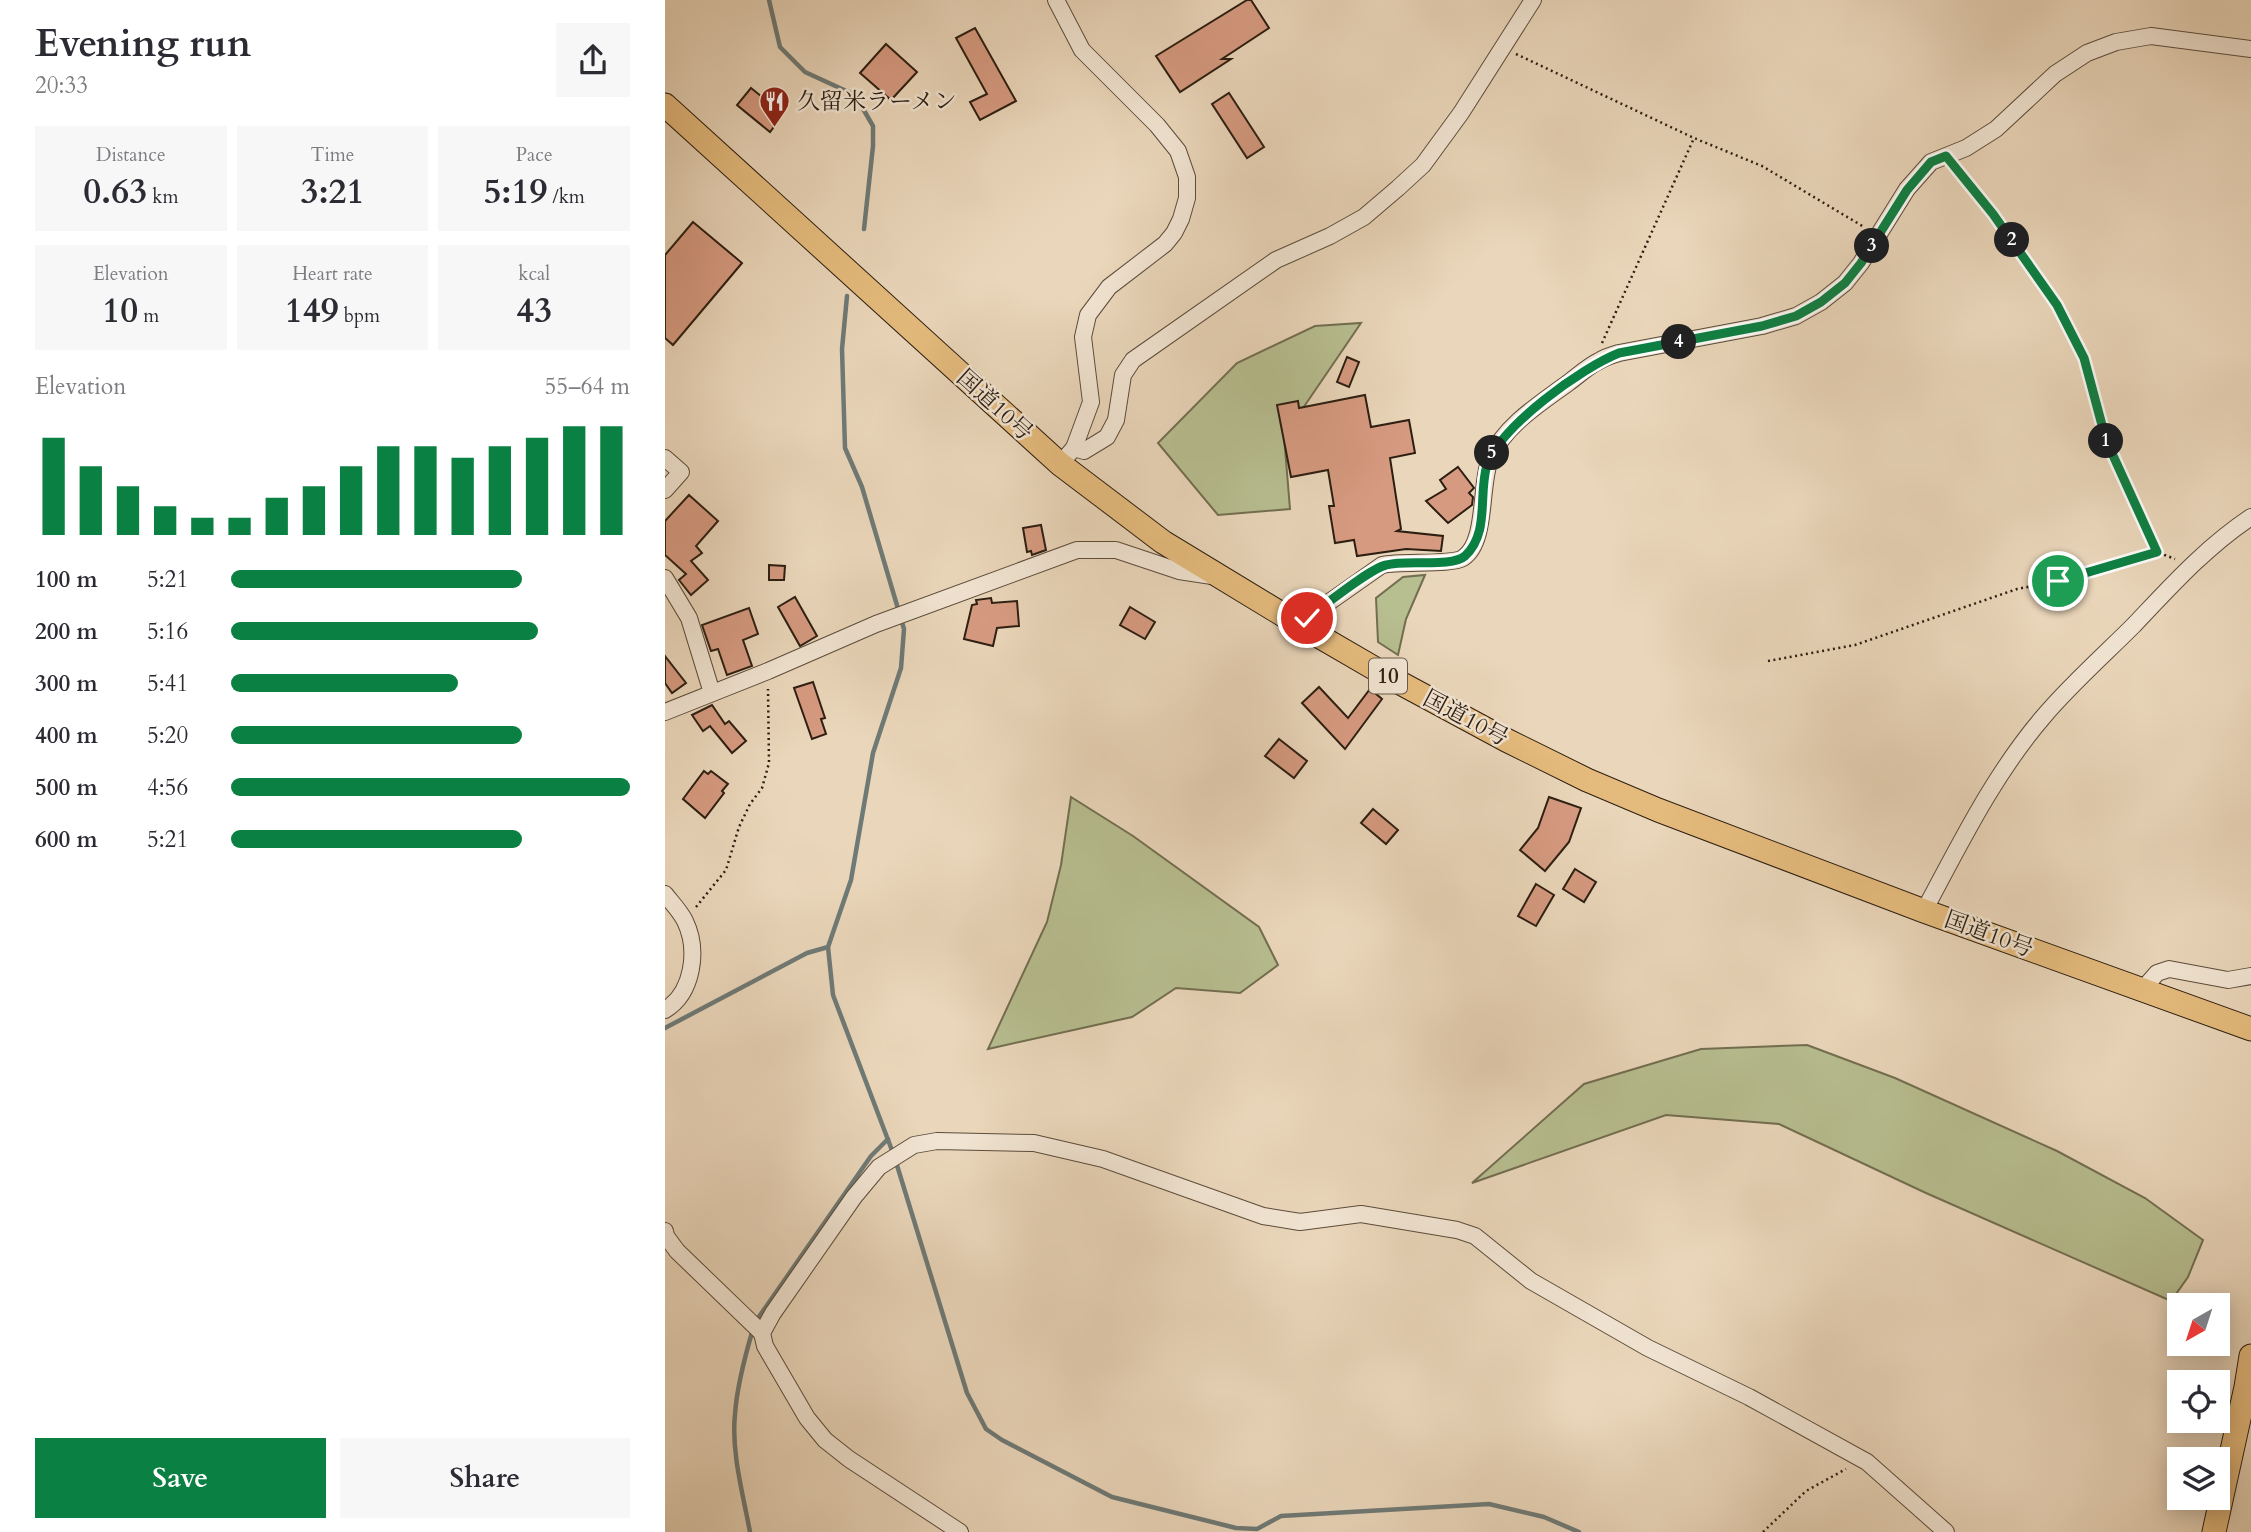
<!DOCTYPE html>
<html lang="en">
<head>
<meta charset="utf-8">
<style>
  body { margin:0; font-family:Cardo,"Noto Serif JP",serif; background:#f7f7f7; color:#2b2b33; height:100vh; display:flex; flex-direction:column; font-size:26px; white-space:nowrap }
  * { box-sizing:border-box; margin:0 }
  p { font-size:23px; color:#7c7c81 }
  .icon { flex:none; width:38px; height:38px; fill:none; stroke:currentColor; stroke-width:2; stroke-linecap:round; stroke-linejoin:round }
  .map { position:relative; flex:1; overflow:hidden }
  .sheet { display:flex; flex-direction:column; background:#fff; width:665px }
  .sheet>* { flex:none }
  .needle { width:46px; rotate:219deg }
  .controls { position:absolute; left:1502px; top:1293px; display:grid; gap:14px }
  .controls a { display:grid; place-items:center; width:63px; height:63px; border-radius:0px; background:#fff; box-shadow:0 4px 18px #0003; font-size:35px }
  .pin { position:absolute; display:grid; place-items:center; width:60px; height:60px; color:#fff; margin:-30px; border:4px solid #fff; border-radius:50%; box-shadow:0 2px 7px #0007 }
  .km { position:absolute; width:35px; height:35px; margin:-18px; border-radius:50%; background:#222; color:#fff; font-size:19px; line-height:35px; text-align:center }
  .round { display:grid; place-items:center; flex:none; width:74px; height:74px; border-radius:0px; background:#f7f7f7 }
  .headline { display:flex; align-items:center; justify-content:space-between; height:119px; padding:0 35px }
  h1 { font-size:38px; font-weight:700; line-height:52px }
  .metrics { display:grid; grid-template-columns:repeat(3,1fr); gap:10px; height:119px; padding:7px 35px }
  .metrics div { display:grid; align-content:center; border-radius:0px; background:#f7f7f7; text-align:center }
  .metrics b { font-size:35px; font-weight:700 }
  .metrics small { font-size:19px; font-weight:400 }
  .metrics p { font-size:19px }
  .chart { height:196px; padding:14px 35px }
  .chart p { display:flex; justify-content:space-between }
  .chart svg { width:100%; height:126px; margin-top:7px; stroke:#0b8043; stroke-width:6 }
  .cta { display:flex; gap:14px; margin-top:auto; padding:14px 35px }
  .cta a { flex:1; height:80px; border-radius:0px; background:#0b8043; color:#fff; font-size:28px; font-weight:700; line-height:80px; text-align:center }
  .cta a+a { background:#f7f7f7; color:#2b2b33 }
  ul { padding:0 35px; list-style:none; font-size:23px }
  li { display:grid; grid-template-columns:112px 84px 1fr; align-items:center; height:52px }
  li i { height:18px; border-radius:9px; background:#0b8043 }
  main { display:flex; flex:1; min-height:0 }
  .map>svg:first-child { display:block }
  .green { fill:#b7be90; stroke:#726e50; stroke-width:2 }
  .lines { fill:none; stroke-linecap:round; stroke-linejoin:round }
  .stream { stroke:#6f7a76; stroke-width:4.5 }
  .building { fill:#d69a80; stroke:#2c1e11; stroke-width:2 }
  .minor-casing { stroke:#5c4c3b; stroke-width:18 }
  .highway-casing { stroke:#2c1e11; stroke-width:25 }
  .path { stroke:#2c1e11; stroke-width:2.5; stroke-dasharray:2 3.5; stroke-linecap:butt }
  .minor { stroke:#f1e4d2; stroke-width:16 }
  .highway { stroke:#e5bb7d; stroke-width:23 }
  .route-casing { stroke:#fff; stroke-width:14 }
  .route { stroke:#0b8043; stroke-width:9 }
  .labels { text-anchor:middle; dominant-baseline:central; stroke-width:5; stroke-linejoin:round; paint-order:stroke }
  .shield { fill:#f1e4d2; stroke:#67594b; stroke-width:2 }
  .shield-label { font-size:21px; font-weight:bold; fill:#2c1e11 }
  .poi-label { font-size:23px; fill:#2c1e11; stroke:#f1e4d2; text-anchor:start }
  .street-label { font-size:23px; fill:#2c1e11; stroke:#f1e4d2 }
</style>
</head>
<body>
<main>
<section class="sheet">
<div class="headline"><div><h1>Evening run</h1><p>20:33</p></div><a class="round"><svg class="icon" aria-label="share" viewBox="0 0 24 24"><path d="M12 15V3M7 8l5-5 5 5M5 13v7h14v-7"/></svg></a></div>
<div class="metrics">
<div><p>Distance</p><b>0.63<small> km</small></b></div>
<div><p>Time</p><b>3:21</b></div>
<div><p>Pace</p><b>5:19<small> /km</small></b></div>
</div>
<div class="metrics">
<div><p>Elevation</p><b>10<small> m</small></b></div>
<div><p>Heart rate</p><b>149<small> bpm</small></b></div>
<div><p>kcal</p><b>43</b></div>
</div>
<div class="chart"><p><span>Elevation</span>55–64 m</p>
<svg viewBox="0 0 160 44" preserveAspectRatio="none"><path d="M5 44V10M15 44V20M25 44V27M35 44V34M45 44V38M55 44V38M65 44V31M75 44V27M85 44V20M95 44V13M105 44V13M115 44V17M125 44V13M135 44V10M145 44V6M155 44V6"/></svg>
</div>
<ul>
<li><b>100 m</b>5:21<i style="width:73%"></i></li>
<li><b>200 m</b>5:16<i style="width:77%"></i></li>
<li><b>300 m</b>5:41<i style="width:57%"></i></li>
<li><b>400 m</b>5:20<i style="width:73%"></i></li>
<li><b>500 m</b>4:56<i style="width:100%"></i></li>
<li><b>600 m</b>5:21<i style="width:73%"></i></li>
</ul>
<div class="cta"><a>Save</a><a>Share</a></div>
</section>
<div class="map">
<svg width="1586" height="1532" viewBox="0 0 1586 1532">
  <rect width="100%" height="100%" fill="#ead6ba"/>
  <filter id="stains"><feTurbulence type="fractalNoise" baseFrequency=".00286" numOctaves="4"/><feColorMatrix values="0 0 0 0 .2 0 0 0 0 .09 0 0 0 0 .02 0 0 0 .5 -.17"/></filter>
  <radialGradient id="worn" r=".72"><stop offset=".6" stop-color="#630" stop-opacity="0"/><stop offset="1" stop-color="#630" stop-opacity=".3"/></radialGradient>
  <g class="green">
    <path d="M 696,323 L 619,436 L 625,509 L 553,515 L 493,443 L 572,363 L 650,326 Z"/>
    <path d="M 760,575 L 741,619 L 733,655 L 713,642 L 711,598 L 738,577 Z"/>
    <path d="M 406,797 L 468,836 L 594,927 L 613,965 L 575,993 L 511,988 L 467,1017 L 323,1049 L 382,922 L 396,865 Z"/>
    <path d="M 1142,1045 L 1230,1078 L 1392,1151 L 1480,1198 L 1538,1240 L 1523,1277 L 1506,1301 L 1261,1193 L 1114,1124 L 1001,1115 L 807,1183 L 919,1084 L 1036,1049 Z"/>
  </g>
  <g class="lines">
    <g class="stream">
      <path d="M 104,0 L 115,47 L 140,72 L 190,95 L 208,126 L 208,146 L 199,229"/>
      <path d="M 182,296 L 177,349 L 180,448 L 197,487 L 239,629 L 236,668 L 208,753 L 186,880 L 163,947 L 168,995 L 228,1153"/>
      <path d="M 0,1028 L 142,953 L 163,947"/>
      <path d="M 231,1162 L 302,1393 L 321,1429 L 337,1440 L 447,1497 L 571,1528 L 592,1529 L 616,1516 L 824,1504 L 879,1517 L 914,1532"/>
      <path d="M 91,1321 L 206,1156 L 223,1139"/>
      <path d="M 85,1532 C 78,1494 66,1452 70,1414 C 72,1386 80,1356 88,1329"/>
    </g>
  </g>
  <g class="building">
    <path d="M 582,0 L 586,0 L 604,28 L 557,59 L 566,59 L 515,92 L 491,56 Z"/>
    <path d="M 310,28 L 351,101 L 315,120 L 305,102 L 322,94 L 291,38 Z"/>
    <path d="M 221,44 L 252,72 L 226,100 L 195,73 Z"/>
    <path d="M 86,88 L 102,101 L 99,105 L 115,119 L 105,132 L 72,105 Z"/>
    <path d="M 564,93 L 599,147 L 582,158 L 547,104 Z"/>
    <path d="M 28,222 L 77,263 L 8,345 L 0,338 L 0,255 Z"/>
    <path d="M 682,357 L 694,362 L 684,387 L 672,382 Z"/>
    <path d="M 700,395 L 706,427 L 744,420 L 750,453 L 725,458 L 736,529 L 732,531 L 778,536 L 776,551 L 741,549 L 692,556 L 689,540 L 670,543 L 664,506 L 669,506 L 663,470 L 626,477 L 612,405 L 633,401 L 634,408 Z"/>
    <path d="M 793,467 L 809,488 L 804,493 L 808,497 L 807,505 L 783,523 L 761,501 L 781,489 L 775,480 Z"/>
    <path d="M 24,495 L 53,521 L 31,546 L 37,553 L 26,561 L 43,580 L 26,595 L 14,580 L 21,574 L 0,555 L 0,521 Z"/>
    <path d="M 376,525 L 381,550 L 367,555 L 366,551 L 362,552 L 358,528 Z"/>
    <path d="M 104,565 L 120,566 L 119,580 L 104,580 Z"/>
    <path d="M 130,597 L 152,636 L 135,646 L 113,607 Z"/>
    <path d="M 326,598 L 327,603 L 352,601 L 354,626 L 332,628 L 328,646 L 299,639 L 307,605 L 312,604 L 311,600 Z"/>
    <path d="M 465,607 L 490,622 L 480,639 L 455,625 Z"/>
    <path d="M 84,608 L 93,634 L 78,640 L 87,666 L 62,675 L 53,649 L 46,651 L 37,625 Z"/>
    <path d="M 0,656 L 21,683 L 7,693 L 0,683 Z"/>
    <path d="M 148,682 L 160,718 L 156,719 L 161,734 L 147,739 L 129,688 Z"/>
    <path d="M 654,687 L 683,718 L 705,689 L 717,699 L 680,749 L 637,703 Z"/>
    <path d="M 47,705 L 60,724 L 64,721 L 81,741 L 67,753 L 45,726 L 38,731 L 27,715 Z"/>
    <path d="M 614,739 L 642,761 L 629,778 L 600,756 Z"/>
    <path d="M 39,771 L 43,774 L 46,771 L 63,784 L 57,791 L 59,793 L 40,818 L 18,799 Z"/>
    <path d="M 884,797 L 916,808 L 904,842 L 880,871 L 855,850 L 873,828 Z"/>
    <path d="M 708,809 L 733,830 L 721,844 L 696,823 Z"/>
    <path d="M 910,869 L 931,882 L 919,902 L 898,889 Z"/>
    <path d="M 871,884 L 889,895 L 871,926 L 853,916 Z"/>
  </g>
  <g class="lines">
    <defs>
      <g id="minor">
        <path d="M 391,0 L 417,50 L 492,125 L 513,151 L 522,177 L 522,198 L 516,219 L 509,233 L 500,244 L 444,287 L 423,315 L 418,337 L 426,402 L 409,448"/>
        <path d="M 0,458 L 16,472 L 0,490"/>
        <path d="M 395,464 L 409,448 L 419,451 L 442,437 L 451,420 L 458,375 L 468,360 L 611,260 L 665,236 L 699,217 L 733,188 L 758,165 L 796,113 L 868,0"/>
        <path d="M 0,578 L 24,618 L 47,693"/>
        <path d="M 633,624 L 717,565 C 736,561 787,565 798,558 C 823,542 814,482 826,457 C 840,425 876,403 903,383 C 913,376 923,366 934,361 C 940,357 947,355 954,353 L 1097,326 L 1131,316 L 1156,302 L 1180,283 L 1196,263 L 1242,189 L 1266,162 L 1301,148 L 1331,129 L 1390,74 L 1422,53 L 1451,42 L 1486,36 L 1586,49"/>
        <path d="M 0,712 L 103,671 L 211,624 L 412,550 L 451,550 L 514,571 L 547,576"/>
        <path d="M 0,894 C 6,902 15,911 20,921 C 34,950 28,993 0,1010"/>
        <path d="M 1259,911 C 1295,844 1329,774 1379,716 C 1406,684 1439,655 1469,625 C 1506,586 1541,547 1586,517"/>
        <path d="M 1478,989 L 1492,973 L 1504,969 L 1563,980 L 1586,976"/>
        <path d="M 0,1231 L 1,1236 L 12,1251 L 97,1333"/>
        <path d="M 295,1532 L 184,1459 L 160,1440 L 142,1418 L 100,1346 L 97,1333 L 108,1313 L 189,1197 L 214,1167 L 249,1145 L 272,1141 L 369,1143 L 438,1159 L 598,1216 L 635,1222 L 696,1214 L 792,1230 L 810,1236 L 866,1281 L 983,1348 L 1084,1397 L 1202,1462 L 1281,1532"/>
      </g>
      <g id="highway">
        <path d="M 0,105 L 395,464 L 498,542 L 633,624 L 726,678 L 841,740 L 922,780 L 993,810 L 1259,911 L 1586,1029"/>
        <path d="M 1549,1532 L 1581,1387 L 1586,1356"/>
      </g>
    </defs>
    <use href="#minor" class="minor-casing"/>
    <use href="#highway" class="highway-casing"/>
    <g class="path">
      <path d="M 851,54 L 1029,138 L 1097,166 L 1199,227"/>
      <path d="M 1291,168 L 1360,258 L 1392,305 L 1419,358 L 1441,440 L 1492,552"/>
      <path d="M 937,343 L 1029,138"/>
      <path d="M 1103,661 L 1190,645 L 1352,589 L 1393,581 L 1492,552 L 1510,559"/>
      <path d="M 31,907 L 61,870 L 74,827 L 85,804 L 97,788 L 104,763 L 103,689"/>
      <path d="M 1098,1532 L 1141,1491 L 1181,1469"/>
    </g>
    <use href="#minor" class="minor"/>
    <use href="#highway" class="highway"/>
  </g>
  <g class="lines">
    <defs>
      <path id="route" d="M 642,618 C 659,606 704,569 721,565 C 741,559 786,568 800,556 C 825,533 813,494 822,465 C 836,426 916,368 954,353 L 1097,326 L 1131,316 L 1156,302 L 1180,283 L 1196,263 L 1242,190 L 1266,162 L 1281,156 L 1328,214 L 1392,305 L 1419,358 L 1441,440 L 1492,552 L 1393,581"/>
    </defs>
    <use href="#route" class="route-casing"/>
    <use href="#route" class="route"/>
  </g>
  <defs>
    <symbol id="restaurant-pin" viewBox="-11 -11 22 30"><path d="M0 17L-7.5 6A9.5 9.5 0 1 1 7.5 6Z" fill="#8f2418" stroke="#f1e4d2"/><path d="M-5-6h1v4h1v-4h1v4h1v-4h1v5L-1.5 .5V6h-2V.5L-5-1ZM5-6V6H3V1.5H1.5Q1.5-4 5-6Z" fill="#fff"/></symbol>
  </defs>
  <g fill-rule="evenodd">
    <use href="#restaurant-pin" x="92" y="84" width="35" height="47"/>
  </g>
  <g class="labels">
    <rect class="shield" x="704" y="658.5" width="38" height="35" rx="5"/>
    <g class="shield-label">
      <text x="723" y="676">10</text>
    </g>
    <g class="poi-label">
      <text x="132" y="101">久留米ラーメン</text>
    </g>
    <g class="street-label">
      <text transform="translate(330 405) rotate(42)">国道10号</text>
      <text transform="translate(801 718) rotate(28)">国道10号</text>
      <text transform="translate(1324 934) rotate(20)">国道10号</text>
    </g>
  </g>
  <rect width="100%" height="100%" filter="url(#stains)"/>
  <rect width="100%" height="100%" fill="url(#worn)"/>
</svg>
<div class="controls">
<a><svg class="needle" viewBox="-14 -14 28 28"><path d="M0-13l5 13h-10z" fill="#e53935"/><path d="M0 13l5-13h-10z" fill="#7c7c81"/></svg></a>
<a><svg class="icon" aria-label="locate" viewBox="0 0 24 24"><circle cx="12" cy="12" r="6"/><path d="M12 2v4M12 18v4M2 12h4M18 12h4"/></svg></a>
<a><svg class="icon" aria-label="layers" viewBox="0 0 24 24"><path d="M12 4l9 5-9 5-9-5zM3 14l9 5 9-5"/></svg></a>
</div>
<div class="pin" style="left:1393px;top:581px;background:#1e9e55"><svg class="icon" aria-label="arrive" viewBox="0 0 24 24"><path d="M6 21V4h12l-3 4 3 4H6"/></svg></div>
<div class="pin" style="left:642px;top:618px;background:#d93025"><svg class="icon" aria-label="check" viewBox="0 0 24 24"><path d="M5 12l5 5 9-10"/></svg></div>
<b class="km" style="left:1441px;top:441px">1</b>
<b class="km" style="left:1347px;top:240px">2</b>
<b class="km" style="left:1207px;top:246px">3</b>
<b class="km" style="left:1014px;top:342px">4</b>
<b class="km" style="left:827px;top:453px">5</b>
</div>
</main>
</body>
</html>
